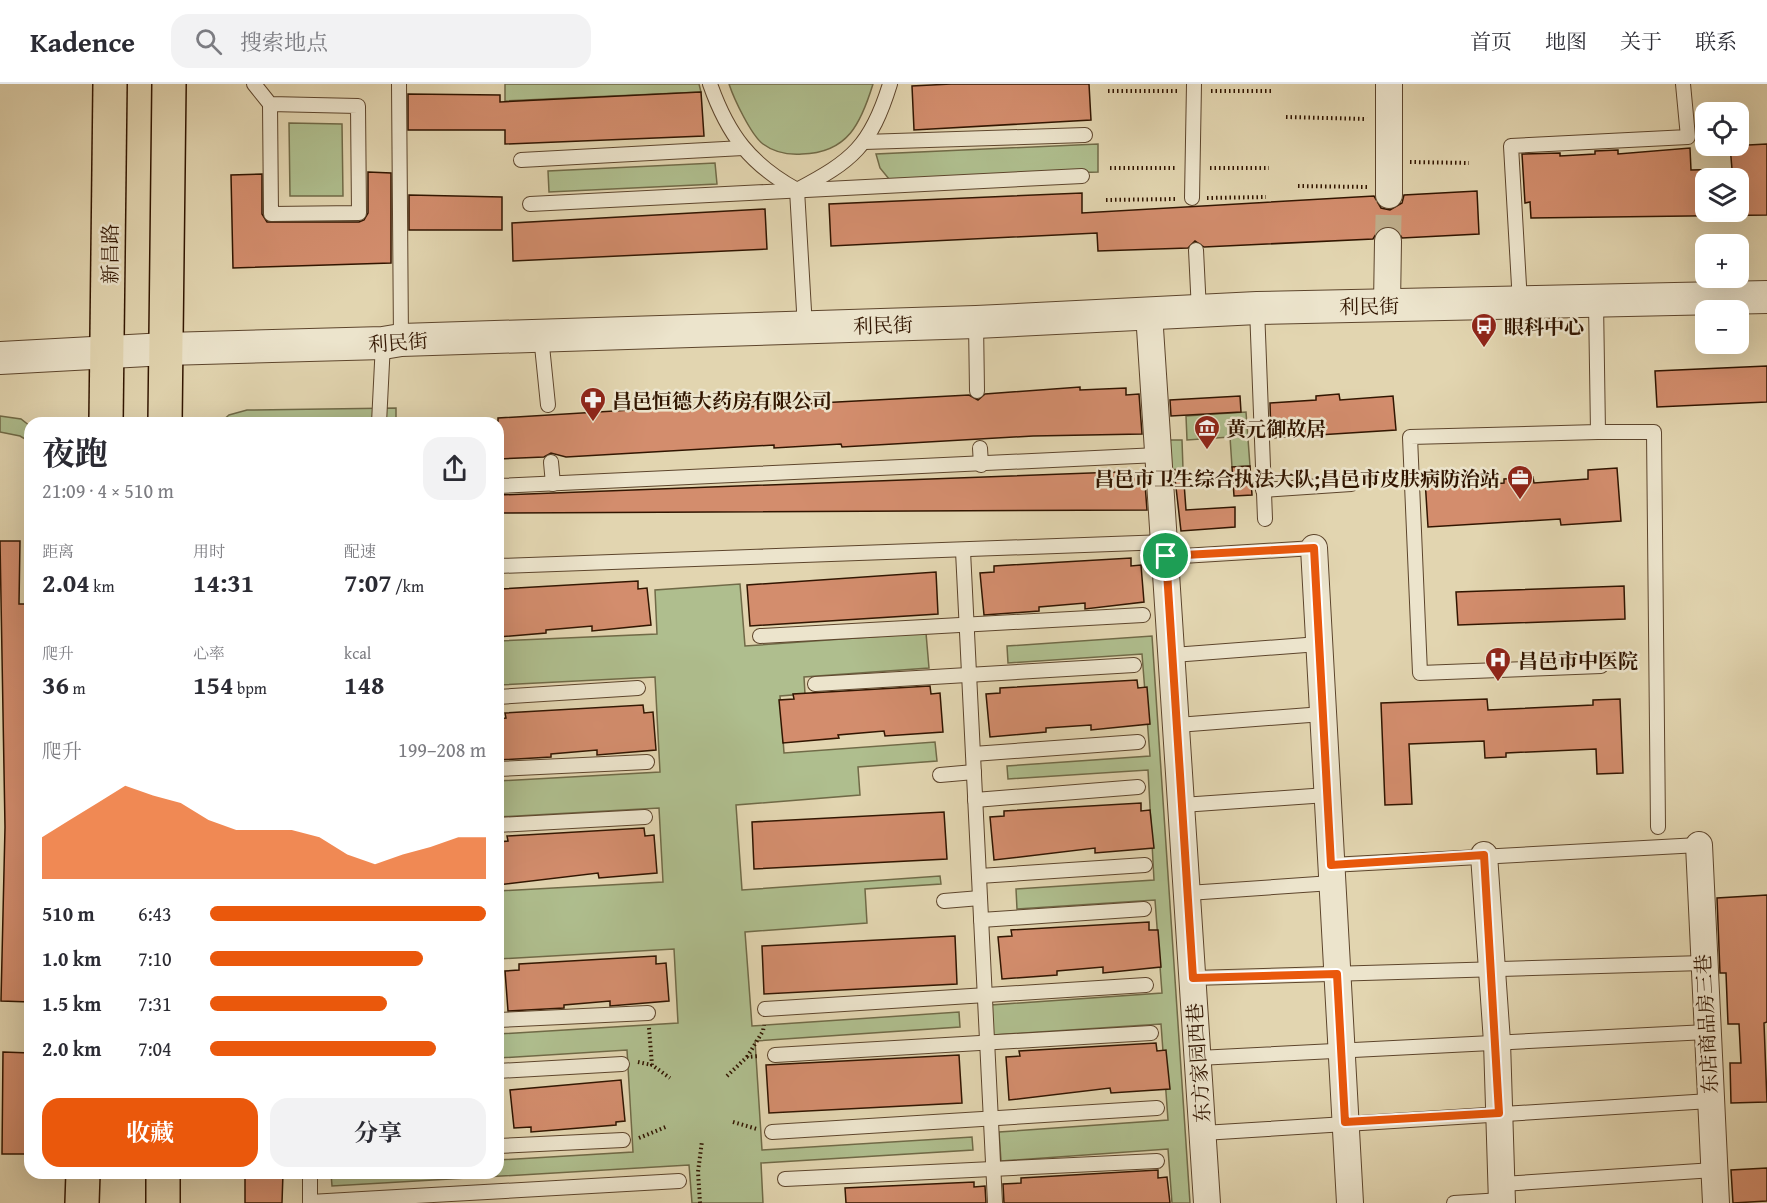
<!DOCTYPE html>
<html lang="zh">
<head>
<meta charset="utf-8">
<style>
  body { margin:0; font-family:"Gentium Book Plus","Noto Serif SC",serif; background:#f2f2f3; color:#2b2b33; height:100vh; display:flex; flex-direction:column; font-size:22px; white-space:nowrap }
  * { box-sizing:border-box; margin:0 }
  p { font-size:20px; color:#7c7c81 }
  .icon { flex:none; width:33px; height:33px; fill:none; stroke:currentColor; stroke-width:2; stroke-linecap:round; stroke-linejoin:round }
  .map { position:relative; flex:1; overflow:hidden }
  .panel { position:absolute; left:24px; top:333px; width:480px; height:762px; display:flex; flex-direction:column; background:#fff; border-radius:18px; box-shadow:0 6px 24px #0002 }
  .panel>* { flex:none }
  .buttons { position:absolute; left:1695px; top:18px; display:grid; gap:12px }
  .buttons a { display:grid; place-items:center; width:54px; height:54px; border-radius:12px; background:#fff; box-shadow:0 6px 24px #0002; font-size:30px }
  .pin { position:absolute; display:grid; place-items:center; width:51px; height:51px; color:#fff; margin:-26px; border:3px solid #fff; border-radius:50%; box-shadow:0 2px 6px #0007 }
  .round { display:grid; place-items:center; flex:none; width:63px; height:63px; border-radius:18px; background:#f2f2f3 }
  .overview { display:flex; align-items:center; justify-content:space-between; height:102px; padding:0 18px }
  h1 { font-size:33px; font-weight:700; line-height:45px }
  .metrics { display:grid; grid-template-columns:repeat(3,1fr); gap:9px; height:102px; padding:6px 18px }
  .metrics div { display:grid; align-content:center }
  .metrics b { font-size:26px; font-weight:700 }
  .metrics small { font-size:16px; font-weight:400 }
  .metrics p { font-size:16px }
  .chart { height:168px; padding:12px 18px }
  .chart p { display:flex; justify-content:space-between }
  .chart svg { width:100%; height:108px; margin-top:6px; fill:#ea580c; opacity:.7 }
  .cta { display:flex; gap:12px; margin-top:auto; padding:12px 18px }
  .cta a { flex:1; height:69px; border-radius:18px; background:#ea580c; color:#fff; font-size:24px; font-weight:700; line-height:69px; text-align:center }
  .cta a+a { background:#f2f2f3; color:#2b2b33 }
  ul { padding:0 18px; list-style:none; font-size:20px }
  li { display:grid; grid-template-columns:96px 72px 1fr; align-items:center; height:45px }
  li i { height:15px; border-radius:8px; background:#ea580c }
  header { display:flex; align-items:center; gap:36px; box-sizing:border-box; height:84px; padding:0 30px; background:#fff; border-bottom:2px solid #e1e1e2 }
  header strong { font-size:28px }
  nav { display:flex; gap:33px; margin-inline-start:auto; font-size:21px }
  .search { width:420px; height:54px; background:#f2f2f3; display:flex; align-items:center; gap:15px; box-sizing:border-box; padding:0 21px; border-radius:18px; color:#7c7c81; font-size:22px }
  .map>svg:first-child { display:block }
  .green { fill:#afbe8e; stroke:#706a47; stroke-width:1.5 }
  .building { fill:#d38d6d; stroke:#311500; stroke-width:1.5; fill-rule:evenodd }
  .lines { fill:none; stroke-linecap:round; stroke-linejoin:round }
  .minor-tunnel { stroke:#bfaf8d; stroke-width:26; stroke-dasharray:26 13; stroke-linecap:butt }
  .service-casing { stroke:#5d452c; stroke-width:16 }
  .minor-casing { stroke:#5d452c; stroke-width:28 }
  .tertiary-casing { stroke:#5d452c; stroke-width:34 }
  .primary-casing { stroke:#311500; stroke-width:36 }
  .path { stroke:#311500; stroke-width:4; stroke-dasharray:1.5 3; stroke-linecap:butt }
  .service { stroke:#ece4cc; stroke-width:14 }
  .minor { stroke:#ece4cc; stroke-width:26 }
  .tertiary { stroke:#ece4cc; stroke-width:32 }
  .primary { stroke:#e2d5b0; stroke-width:33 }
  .route-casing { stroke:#fff; stroke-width:12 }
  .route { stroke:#ea580c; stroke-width:8 }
  .labels { text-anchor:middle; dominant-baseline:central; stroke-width:5; stroke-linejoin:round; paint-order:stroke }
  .street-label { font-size:20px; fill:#311500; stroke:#ece4cc }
  .poi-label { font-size:20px; font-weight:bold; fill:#311500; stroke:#ece4cc; text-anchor:start }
</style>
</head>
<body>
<header>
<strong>Kadence</strong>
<div class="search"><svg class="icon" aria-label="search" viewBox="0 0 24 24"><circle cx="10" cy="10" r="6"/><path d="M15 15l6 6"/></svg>搜索地点</div>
<nav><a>首页</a><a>地图</a><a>关于</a><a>联系</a></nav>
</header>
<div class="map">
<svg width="1767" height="1119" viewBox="0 0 1767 1119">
  <rect width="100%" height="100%" fill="#e2d5b0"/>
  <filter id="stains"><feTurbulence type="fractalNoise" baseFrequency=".00333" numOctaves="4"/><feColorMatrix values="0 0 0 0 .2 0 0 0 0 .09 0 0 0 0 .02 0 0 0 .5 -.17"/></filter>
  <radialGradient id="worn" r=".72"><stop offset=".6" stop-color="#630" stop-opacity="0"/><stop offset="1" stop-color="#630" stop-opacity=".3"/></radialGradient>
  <g class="green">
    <path d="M 505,0 L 699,0 L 701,8 L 505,17 Z"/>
    <path d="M 729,0 L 873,0 C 861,39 848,69 802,70 C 787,71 775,69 763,60 C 751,51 734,15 729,0 Z"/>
    <path d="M 289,39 L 342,40 L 343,112 L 290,112 Z"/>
    <path d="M 1098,60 L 1098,88 L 889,95 L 880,84 L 876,70 Z"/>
    <path d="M 715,79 L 717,100 L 549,108 L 548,87 Z"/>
    <path d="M 396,324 L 396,339 L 220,339 L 229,331 L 247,326 Z"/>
    <path d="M 1246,328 L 1250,382 L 1232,383 L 1230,353 L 1187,356 L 1186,332 Z"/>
    <path d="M 0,332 L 21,335 L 30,342 L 30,358 L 20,352 L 0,348 Z"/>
    <path d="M 1164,356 L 1182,356 L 1183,385 L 1166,386 Z"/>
    <path d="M 740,500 L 745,562 L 926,549 L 929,584 L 804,593 L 805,610 L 780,612 L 784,669 L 935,658 L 937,677 L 858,683 L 860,711 L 736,721 L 742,806 L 940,792 L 941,800 L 865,805 L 867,839 L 745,848 L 752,942 L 959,928 L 960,943 L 755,957 L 762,1066 L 972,1053 L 973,1066 L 761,1079 L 763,1119 L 692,1119 L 689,1081 L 332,1102 L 331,1089 L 498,1089 L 498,1076 L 633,1068 L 627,966 L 498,974 L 498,950 L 678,939 L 674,865 L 498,875 L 498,807 L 663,798 L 659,724 L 498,733 L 498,697 L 660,688 L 655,593 L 498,601 L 498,557 L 657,550 L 655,506 Z"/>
    <path d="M 1152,552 L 1190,1119 L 1172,1119 L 1168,1065 L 1001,1077 L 999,1048 L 1168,1036 L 1161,940 L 993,951 L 991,921 L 1162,909 L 1155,816 L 1017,825 L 1016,805 L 1154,796 L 1148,686 L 1008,695 L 1007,682 L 1150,672 L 1142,570 L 1008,579 L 1007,562 Z"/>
  </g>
  <g class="building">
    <path d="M 951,0 L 1089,0 L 1091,36 L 914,46 L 912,2 Z"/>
    <path d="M 701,8 L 704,52 L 505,60 L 505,46 L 408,46 L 408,10 L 500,11 L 500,18 Z"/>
    <path d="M 1767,60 L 1767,131 L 1531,134 L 1530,118 L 1525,119 L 1522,70 L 1560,69 L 1560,72 L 1595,70 L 1595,67 L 1618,66 L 1618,70 L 1690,64 L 1691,86 L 1732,85 L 1730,62 ZM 1706,94 L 1738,94 L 1738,128 L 1706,128 Z"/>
    <path d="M 368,88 L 391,89 L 391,179 L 233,184 L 231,91 L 262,90 L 262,130 L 267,138 L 359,138 L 364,136 L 368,129 Z"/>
    <path d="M 1477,107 L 1479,150 L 1402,154 L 1396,144 L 1388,142 L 1380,144 L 1373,155 L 1204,163 L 1195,157 L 1188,164 L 1098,167 L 1097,149 L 831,162 L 829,120 L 1082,109 L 1082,129 L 1374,112 L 1381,124 L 1390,126 L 1402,119 L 1404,111 Z"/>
    <path d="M 409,111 L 502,113 L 502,146 L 409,146 Z"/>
    <path d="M 765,125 L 767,165 L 513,177 L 512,139 Z"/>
    <path d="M 1767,282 L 1767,318 L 1657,323 L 1655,287 Z"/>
    <path d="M 1080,303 L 1080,306 L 1126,304 L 1126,311 L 1139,310 L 1142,350 L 1033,352 L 842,363 L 841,360 L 774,364 L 774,361 L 566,373 L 551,369 L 544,373 L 498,375 L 498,334 L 745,319 L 745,323 L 969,311 L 978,316 L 985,310 Z"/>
    <path d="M 1339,310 L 1340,316 L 1393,312 L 1396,346 L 1271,354 L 1270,319 L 1316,316 L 1316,312 Z"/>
    <path d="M 1240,312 L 1241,328 L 1171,332 L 1170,316 Z"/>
    <path d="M 1250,382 L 1252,411 L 1234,412 L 1232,383 Z"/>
    <path d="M 1617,384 L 1621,437 L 1561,441 L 1560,435 L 1428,443 L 1425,395 L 1451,393 L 1451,403 L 1504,399 L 1504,395 L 1533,393 L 1534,399 L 1588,395 L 1588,386 Z"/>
    <path d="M 1183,385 L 1186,426 L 1235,423 L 1235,443 L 1181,447 L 1174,386 Z"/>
    <path d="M 1144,387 L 1147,426 L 498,429 L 498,411 Z"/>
    <path d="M 0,457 L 20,457 L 19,520 L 30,520 L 30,918 L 1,917 L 5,743 Z"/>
    <path d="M 1131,474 L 1131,482 L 1141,481 L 1144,518 L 1085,525 L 1085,519 L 1039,523 L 1039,527 L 984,531 L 980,489 L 994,488 L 994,482 Z"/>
    <path d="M 936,488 L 938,530 L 750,542 L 747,501 Z"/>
    <path d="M 638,497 L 638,505 L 647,504 L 651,541 L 592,547 L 592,542 L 546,546 L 546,549 L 498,553 L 498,510 L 501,510 L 501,505 Z"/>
    <path d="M 1624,502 L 1625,535 L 1458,541 L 1456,508 Z"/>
    <path d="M 1137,596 L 1138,604 L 1147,603 L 1150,640 L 1091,646 L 1091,641 L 1046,644 L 1046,648 L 990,653 L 986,610 L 1000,609 L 1000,604 Z"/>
    <path d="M 930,602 L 931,610 L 940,609 L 943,648 L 885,652 L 884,647 L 838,651 L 839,654 L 783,659 L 779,616 L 794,615 L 793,610 Z"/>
    <path d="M 1487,615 L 1488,626 L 1593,621 L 1593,616 L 1620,615 L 1623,689 L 1597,690 L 1596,665 L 1506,669 L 1506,673 L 1485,674 L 1484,657 L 1409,660 L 1412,720 L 1385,721 L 1381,619 Z"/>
    <path d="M 643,621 L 644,629 L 653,628 L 656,666 L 597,671 L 597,666 L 551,670 L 551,673 L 498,676 L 498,635 L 506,634 L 505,629 Z"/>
    <path d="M 1141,719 L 1141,727 L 1150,726 L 1154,764 L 1095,769 L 1095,764 L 994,776 L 990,733 L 1004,732 L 1004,727 Z"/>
    <path d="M 944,728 L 947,775 L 754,785 L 752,738 Z"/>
    <path d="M 644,744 L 645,752 L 654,751 L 657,789 L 599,794 L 598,789 L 498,801 L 498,758 L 508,757 L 507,752 Z"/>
    <path d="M 1767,811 L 1767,938 L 1764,939 L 1767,1018 L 1731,1019 L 1730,979 L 1741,979 L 1739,940 L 1728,940 L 1726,889 L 1720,889 L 1717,814 Z"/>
    <path d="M 1149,838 L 1149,846 L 1158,846 L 1161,883 L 1103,889 L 1103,883 L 1057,887 L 1057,891 L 1002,895 L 998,853 L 1012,852 L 1011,846 Z"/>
    <path d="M 955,852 L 957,900 L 764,910 L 762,862 Z"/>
    <path d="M 656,872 L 656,880 L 666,879 L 669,917 L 610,922 L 610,917 L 564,921 L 564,924 L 508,927 L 505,887 L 519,886 L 519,880 Z"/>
    <path d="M 1156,959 L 1157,967 L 1166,966 L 1170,1005 L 1111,1009 L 1110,1004 L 1009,1016 L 1006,973 L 1020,972 L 1019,967 Z"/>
    <path d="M 3,968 L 30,969 L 30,1070 L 2,1070 Z"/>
    <path d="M 959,971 L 962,1019 L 769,1029 L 766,981 Z"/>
    <path d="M 621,996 L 625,1037 L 616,1038 L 616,1041 L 531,1048 L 531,1043 L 514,1044 L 510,1006 Z"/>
    <path d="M 1767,1084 L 1767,1117 L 1733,1119 L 1731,1086 Z"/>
    <path d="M 1158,1086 L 1158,1094 L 1167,1093 L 1170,1119 L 1004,1119 L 1003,1100 L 1021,1099 L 1021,1094 Z"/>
    <path d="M 245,1089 L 283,1089 L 282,1119 L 245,1119 Z"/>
    <path d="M 974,1098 L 974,1103 L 985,1102 L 986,1119 L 846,1119 L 845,1104 Z"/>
  </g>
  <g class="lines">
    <path class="minor-tunnel" d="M 1388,157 L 1389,111"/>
    <defs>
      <g id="service">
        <path d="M 254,0 L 270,20 L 271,130 L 359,129 L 358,22 L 270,20"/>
        <path d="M 399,0 L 401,256"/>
        <path d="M 710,0 C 728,51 750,80 797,106"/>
        <path d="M 864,58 L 1085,51"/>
        <path d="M 521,76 L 743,64"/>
        <path d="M 1192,114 L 1194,0"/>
        <path d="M 530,120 L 1082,92"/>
        <path d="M 1196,166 L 1199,227"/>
        <path d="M 1596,218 L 1598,348 L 1410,353 L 1420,589 L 1601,582"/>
        <path d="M 1520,219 L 1511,62 L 1688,53 L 1683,0"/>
        <path d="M 1257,224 L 1265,435"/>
        <path d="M 976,238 L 977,307"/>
        <path d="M 805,244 L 797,106 C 852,77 871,62 890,0"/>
        <path d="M 541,252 L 548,321"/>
        <path d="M 379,339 L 383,259"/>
        <path d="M 1598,348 L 1654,348 L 1658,743"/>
        <path d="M 980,364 L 981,381"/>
        <path d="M 551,378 L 553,400"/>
        <path d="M 498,402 L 1158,371"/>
        <path d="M 1263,406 L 1351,400"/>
        <path d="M 963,467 L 995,1119"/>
        <path d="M 1166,473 L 1314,464"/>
        <path d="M 498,482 L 1166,458"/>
        <path d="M 760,552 L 1143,531"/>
        <path d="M 1173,571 L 1319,560"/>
        <path d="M 815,600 L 1134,581"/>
        <path d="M 498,613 L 638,604"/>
        <path d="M 1177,641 L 1323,630"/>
        <path d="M 973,670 L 1138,658"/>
        <path d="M 498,685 L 647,678"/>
        <path d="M 940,691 L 974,688"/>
        <path d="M 975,716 L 1138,703"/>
        <path d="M 1182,721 L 1327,711"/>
        <path d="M 498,741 L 645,733"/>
        <path d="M 1331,781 L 1699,761"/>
        <path d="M 979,792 L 1145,781"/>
        <path d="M 1188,809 L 1332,799"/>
        <path d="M 944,817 L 980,814"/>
        <path d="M 981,836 L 1144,825"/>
        <path d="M 1193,894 L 1703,879"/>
        <path d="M 765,925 L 1146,901"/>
        <path d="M 498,936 L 648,929"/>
        <path d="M 775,971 L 1151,949"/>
        <path d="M 1198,974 L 1707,948"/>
        <path d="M 498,987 L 622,980"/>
        <path d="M 772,1048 L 1157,1024"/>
        <path d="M 1203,1049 L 1710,1017"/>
        <path d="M 498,1062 L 623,1056"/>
        <path d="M 785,1095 L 1157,1077"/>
        <path d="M 1502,1100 L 1714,1086"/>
        <path d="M 310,1118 L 679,1097"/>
        <path d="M 310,1119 L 310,1089"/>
        <path d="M 1454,1119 L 1502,1116"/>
      </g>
      <g id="minor">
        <path d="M 1389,111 L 1389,0"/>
        <path d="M 1387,221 L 1388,157"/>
        <path d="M 1149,229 L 1207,1119"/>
        <path d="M 1314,464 L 1350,1119"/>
        <path d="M 1699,761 L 1716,1119"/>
        <path d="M 1484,771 L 1497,958 L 1502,1119"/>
      </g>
      <path id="tertiary" d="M 0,274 L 166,265 L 383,259 L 401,256 L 976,238 L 1257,224 L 1767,213"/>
      <g id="primary">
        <path d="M 106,339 L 110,0"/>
        <path d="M 165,339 L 169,0"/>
        <path d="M 163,1089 L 163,1119"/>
        <path d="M 82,1119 L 83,1089"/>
      </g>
    </defs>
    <use href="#service" class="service-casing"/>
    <use href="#minor" class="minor-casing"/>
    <use href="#tertiary" class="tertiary-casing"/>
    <use href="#primary" class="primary-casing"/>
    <g class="path">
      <path d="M 1108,7 L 1177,7"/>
      <path d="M 1211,7 L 1271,7"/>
      <path d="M 1286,33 L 1367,35"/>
      <path d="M 1410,78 L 1469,79"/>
      <path d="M 1110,84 L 1175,84"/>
      <path d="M 1210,84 L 1269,84"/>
      <path d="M 1298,102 L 1367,103"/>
      <path d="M 1207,114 L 1266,113"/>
      <path d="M 1106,116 L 1176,115"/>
      <path d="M 649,944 L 652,981 L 670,994"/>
      <path d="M 747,973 L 763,947 L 764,941"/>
      <path d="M 638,978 L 652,981"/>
      <path d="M 727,992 L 747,973 L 759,972"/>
      <path d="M 733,1038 L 757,1045"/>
      <path d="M 639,1054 L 668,1042"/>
      <path d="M 700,1119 L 698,1088 L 702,1057"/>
    </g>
    <use href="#service" class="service"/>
    <use href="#minor" class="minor"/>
    <use href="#tertiary" class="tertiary"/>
    <use href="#primary" class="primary"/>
  </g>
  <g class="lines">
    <defs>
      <path id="route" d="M 1314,464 L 1331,781 L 1484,771 L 1499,1029 L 1345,1038 L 1337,890 L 1193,894 L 1166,472 Z"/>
    </defs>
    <use href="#route" class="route-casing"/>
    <use href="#route" class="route"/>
  </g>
  <defs>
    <symbol id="bus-pin" viewBox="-11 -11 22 30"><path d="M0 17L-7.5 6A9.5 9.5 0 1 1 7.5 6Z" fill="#8f2418" stroke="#ece4cc"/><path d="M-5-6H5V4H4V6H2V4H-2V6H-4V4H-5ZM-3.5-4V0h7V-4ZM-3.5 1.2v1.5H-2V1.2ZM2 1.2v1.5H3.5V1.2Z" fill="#fff"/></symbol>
    <symbol id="pharmacy-pin" viewBox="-11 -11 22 30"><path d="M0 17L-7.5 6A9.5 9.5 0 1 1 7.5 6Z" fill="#8f2418" stroke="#ece4cc"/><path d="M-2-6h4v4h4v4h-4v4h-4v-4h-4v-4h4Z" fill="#fff"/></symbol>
    <symbol id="museum-pin" viewBox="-11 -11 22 30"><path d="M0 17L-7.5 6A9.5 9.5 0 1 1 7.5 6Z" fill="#8f2418" stroke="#ece4cc"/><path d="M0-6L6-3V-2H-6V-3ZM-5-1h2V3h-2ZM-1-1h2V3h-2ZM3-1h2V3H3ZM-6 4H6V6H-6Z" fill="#fff"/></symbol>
    <symbol id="office-pin" viewBox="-11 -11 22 30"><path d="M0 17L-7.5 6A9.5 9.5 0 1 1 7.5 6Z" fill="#8f2418" stroke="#ece4cc"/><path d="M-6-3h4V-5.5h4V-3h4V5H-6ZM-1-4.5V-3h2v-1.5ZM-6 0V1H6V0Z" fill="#fff"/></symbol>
    <symbol id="hospital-pin" viewBox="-11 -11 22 30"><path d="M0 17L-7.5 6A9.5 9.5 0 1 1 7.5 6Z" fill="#8f2418" stroke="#ece4cc"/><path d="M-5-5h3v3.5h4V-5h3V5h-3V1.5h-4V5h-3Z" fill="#fff"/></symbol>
  </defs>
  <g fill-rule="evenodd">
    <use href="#bus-pin" x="1469" y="227" width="30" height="40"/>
    <use href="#pharmacy-pin" x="578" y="301" width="30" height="40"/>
    <use href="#museum-pin" x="1192" y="329" width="30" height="40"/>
    <use href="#office-pin" x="1505" y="379" width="30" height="40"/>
    <use href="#hospital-pin" x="1483" y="561" width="30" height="40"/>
  </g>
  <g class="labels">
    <g class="street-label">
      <text transform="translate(109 170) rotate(-90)">新昌路</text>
      <text transform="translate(1369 222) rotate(-1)">利民街</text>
      <text transform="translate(883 241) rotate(-2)">利民街</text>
      <text transform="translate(398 258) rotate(-4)">利民街</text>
      <text transform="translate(1706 940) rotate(-93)">东店商品房三巷</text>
      <text transform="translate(1198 979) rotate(-94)">东方家园西巷</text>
    </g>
    <g class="poi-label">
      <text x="1504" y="242">眼科中心</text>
      <text x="612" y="316">昌邑恒德大药房有限公司</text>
      <text x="1226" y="344">黄元御故居</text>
      <text x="1500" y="394" text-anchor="end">昌邑市卫生综合执法大队;昌邑市皮肤病防治站</text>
      <text x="1518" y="576">昌邑市中医院</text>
    </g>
  </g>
  <rect width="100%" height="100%" filter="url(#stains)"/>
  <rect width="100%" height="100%" fill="url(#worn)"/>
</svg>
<div class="buttons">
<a><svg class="icon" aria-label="locate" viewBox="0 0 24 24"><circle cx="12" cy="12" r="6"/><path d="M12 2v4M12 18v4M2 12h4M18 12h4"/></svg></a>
<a><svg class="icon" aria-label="layers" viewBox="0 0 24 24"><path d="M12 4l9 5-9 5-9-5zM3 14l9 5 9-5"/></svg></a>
<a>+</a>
<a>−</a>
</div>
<div class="pin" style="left:1166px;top:472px;background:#1e9e55"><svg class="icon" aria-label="arrive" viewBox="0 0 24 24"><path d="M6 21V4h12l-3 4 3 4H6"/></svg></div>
<section class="panel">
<div class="overview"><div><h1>夜跑</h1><p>21:09 · 4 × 510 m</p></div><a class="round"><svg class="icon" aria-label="share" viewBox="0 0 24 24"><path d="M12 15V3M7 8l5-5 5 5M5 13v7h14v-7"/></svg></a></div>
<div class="metrics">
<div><p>距离</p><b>2.04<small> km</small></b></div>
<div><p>用时</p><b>14:31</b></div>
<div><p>配速</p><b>7:07<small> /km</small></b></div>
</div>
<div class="metrics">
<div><p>爬升</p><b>36<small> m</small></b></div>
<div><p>心率</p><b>154<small> bpm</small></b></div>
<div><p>kcal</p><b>148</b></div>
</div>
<div class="chart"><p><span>爬升</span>199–208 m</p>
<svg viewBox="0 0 160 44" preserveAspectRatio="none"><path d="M0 44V27L10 20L20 13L30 6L40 10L50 13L60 20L70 24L80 24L90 24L100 27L110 34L120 38L130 34L140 31L150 27L160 27V44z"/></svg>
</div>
<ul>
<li><b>510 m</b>6:43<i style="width:100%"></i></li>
<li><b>1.0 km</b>7:10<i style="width:77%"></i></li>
<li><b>1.5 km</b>7:31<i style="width:64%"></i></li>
<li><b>2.0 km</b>7:04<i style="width:82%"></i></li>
</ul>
<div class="cta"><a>收藏</a><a>分享</a></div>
</section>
</div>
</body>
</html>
